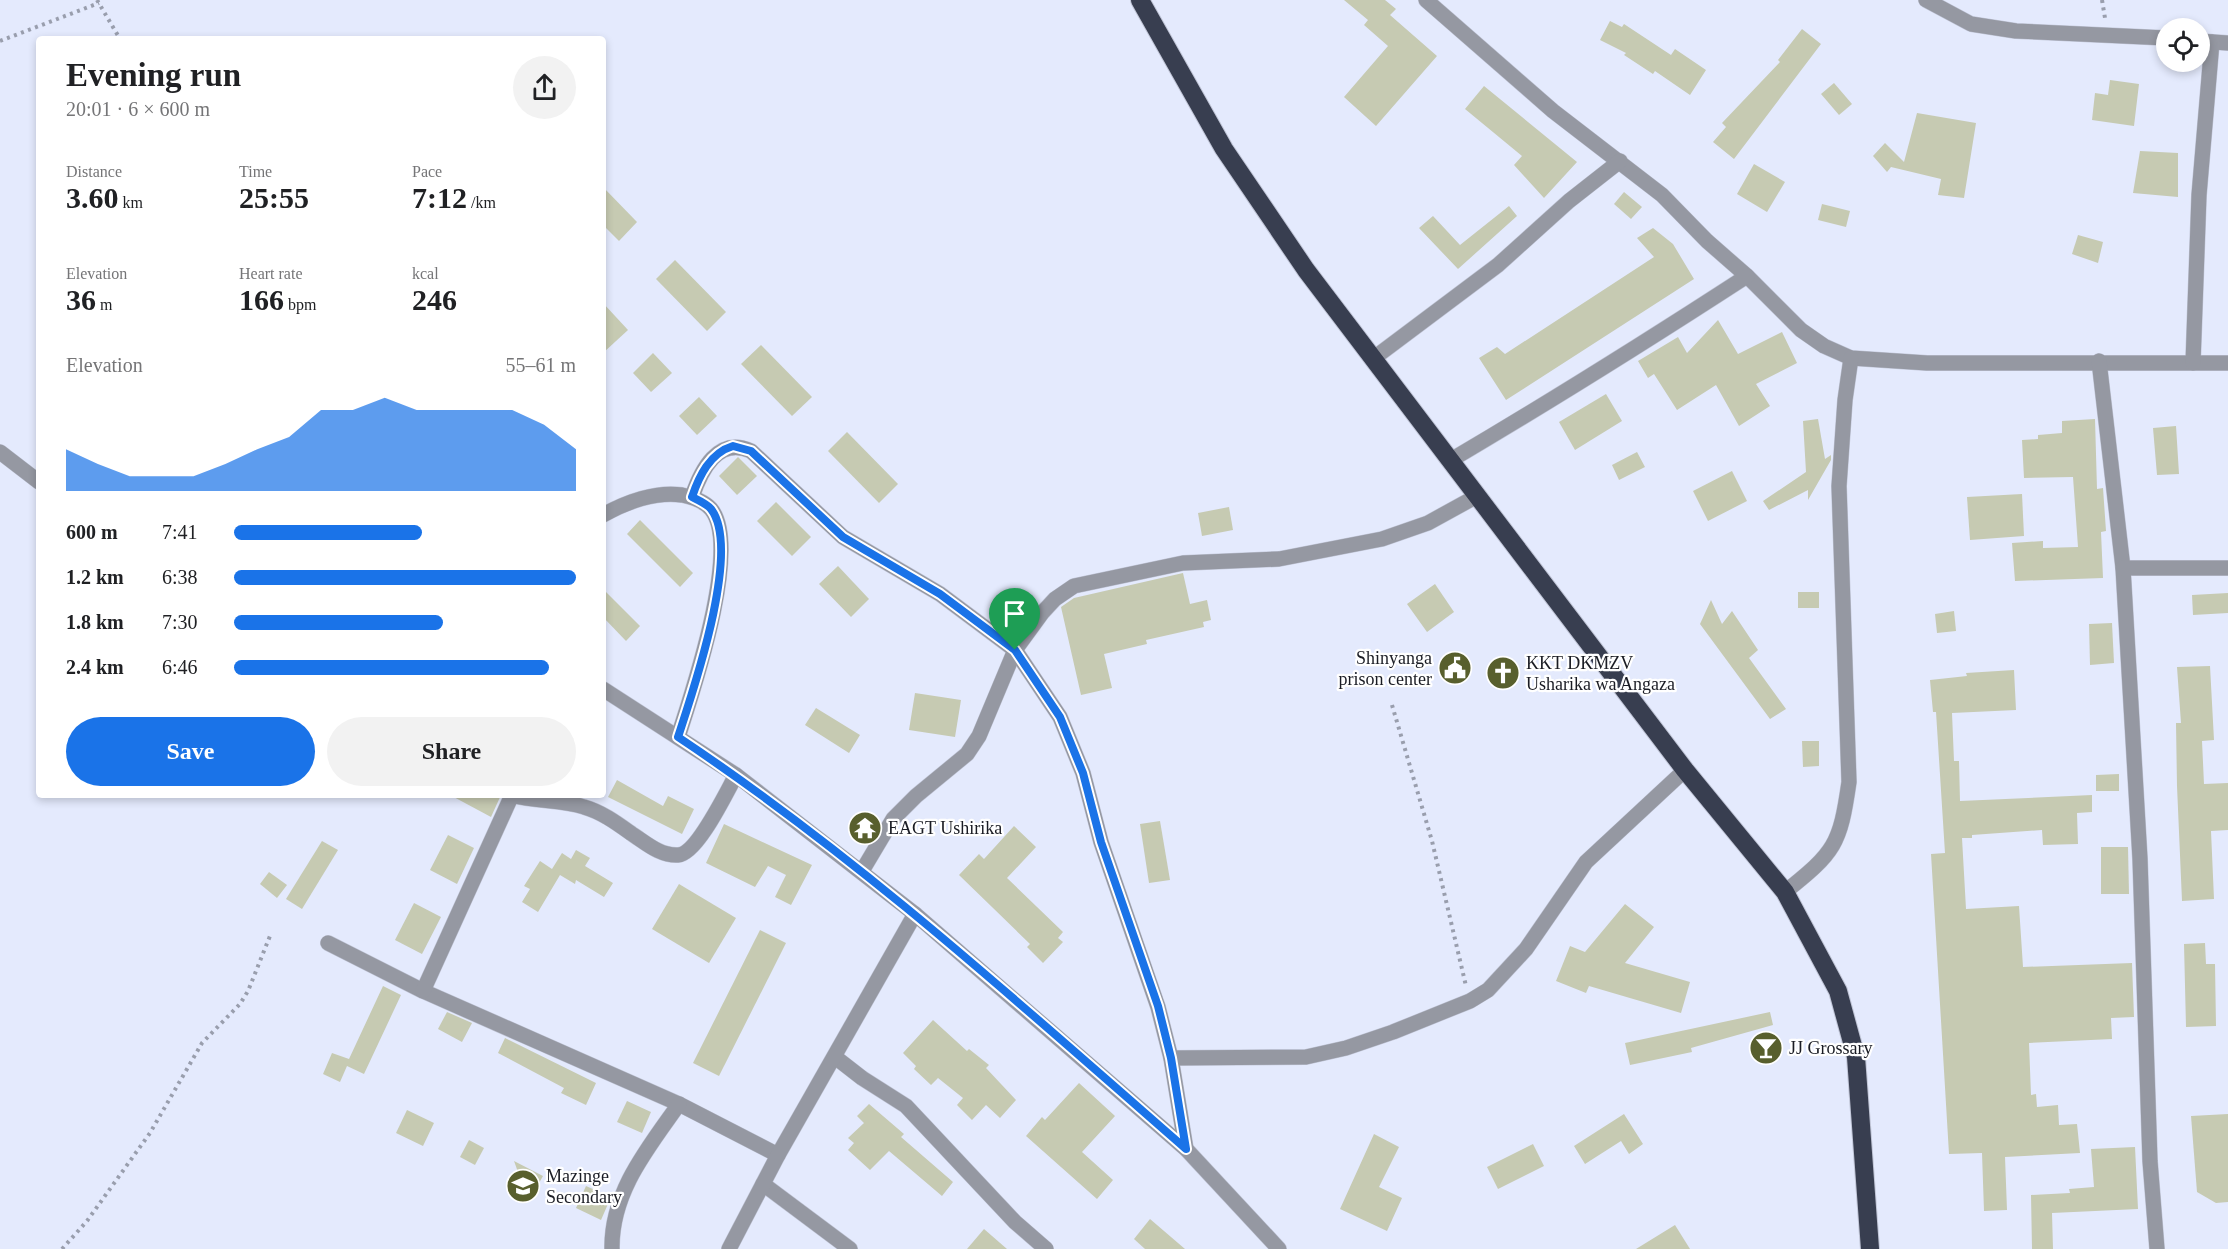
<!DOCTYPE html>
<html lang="en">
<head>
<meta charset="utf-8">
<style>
  body { margin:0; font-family:"Times New Roman",serif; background:#f2f2f2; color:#202124; height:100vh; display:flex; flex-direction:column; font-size:22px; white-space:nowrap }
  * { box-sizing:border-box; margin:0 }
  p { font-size:20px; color:#757577 }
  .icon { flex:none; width:33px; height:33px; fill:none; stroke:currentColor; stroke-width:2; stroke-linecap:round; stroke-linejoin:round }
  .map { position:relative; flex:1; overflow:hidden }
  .panel { position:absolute; left:36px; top:36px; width:570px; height:762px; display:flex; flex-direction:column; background:#fff; border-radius:6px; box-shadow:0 3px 9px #0003 }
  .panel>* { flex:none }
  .tools { position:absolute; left:2156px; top:18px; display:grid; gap:12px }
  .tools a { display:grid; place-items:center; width:54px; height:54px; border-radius:50%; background:#fff; box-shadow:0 3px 9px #0003; font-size:30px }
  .pin { position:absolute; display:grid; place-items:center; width:51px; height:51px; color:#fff; margin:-62px -26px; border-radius:50% 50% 50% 0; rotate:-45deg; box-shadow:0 0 6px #0007 }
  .pin .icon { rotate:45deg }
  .round { display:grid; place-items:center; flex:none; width:63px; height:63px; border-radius:32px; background:#f2f2f2 }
  .summary { display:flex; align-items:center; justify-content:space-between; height:102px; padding:0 30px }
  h1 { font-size:33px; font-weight:700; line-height:45px }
  .metrics { display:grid; grid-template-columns:repeat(3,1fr); gap:9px; height:102px; padding:6px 30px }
  .metrics div { display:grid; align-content:center }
  .metrics b { font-size:30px; font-weight:700 }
  .metrics small { font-size:16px; font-weight:400 }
  .metrics p { font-size:16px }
  .chart { height:168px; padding:12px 30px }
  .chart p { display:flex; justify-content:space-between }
  .chart svg { width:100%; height:108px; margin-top:6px; fill:#1a73e8; opacity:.7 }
  .action { display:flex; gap:12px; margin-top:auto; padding:12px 30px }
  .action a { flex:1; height:69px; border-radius:36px; background:#1a73e8; color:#fff; font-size:24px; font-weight:700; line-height:69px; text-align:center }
  .action a+a { background:#f2f2f2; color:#202124 }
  ul { padding:0 30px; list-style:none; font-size:20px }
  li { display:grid; grid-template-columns:96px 72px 1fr; align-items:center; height:45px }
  li i { height:15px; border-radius:8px; background:#1a73e8 }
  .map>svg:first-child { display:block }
  .building { fill:#c6cab2 }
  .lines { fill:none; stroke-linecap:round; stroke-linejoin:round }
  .minor-casing { stroke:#c0c5d6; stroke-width:16 }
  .highway-casing { stroke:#c0c5d6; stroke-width:20 }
  .path { stroke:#999ead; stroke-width:4; stroke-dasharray:3 4.5; stroke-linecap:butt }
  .minor { stroke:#9598a2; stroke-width:15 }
  .highway { stroke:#383e50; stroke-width:18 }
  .route-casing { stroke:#fff; stroke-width:12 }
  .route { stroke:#1a73e8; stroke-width:8 }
  .labels { text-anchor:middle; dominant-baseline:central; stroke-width:4.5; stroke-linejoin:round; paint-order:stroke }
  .poi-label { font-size:18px; fill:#1a1c24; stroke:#fff; text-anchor:start }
</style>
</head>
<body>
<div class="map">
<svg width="2228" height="1249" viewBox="0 0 2228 1249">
  <rect width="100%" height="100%" fill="#e4eafd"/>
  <g class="building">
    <path d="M 1344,0 L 1385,0 L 1396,9 L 1390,15 L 1437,56 L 1376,126 L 1344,97 L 1388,46 L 1364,25 L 1368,20 Z"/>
    <path d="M 1610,21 L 1622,27 L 1624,24 L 1671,55 L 1675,49 L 1706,70 L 1690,95 L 1655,71 L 1653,74 L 1624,55 L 1626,53 L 1600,40 Z"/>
    <path d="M 1802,29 L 1821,44 L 1734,159 L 1713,142 L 1726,127 L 1722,123 L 1780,62 L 1778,60 Z"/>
    <path d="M 2110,80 L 2139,84 L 2134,126 L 2092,120 L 2095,93 L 2108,95 Z"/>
    <path d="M 1834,83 L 1852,104 L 1839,115 L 1821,94 Z"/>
    <path d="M 1484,86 L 1577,162 L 1544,198 L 1514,165 L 1522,156 L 1465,109 Z"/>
    <path d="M 1917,113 L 1976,123 L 1964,198 L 1938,195 L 1941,179 L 1891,167 L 1887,172 L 1873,156 L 1885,143 L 1904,162 Z"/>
    <path d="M 2140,151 L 2178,153 L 2178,197 L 2133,193 Z"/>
    <path d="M 1754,164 L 1785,182 L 1767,212 L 1737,194 Z"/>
    <path d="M 603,187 L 637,222 L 619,241 L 603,225 Z"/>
    <path d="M 1624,192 L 1642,207 L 1631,219 L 1614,204 Z"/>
    <path d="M 1822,204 L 1850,211 L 1846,227 L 1818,220 Z"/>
    <path d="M 1509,206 L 1517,216 L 1458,269 L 1419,228 L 1433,216 L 1460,245 Z"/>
    <path d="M 1653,228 L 1673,244 L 1694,279 L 1506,400 L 1479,358 L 1497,347 L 1505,354 L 1654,257 L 1637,238 Z"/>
    <path d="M 2078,235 L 2103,242 L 2098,263 L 2072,254 Z"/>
    <path d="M 675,260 L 726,312 L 707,331 L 656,279 Z"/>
    <path d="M 603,303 L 628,330 L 603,353 Z"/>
    <path d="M 1718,320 L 1738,354 L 1782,332 L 1797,363 L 1756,384 L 1770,406 L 1739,426 L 1716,385 L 1677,410 L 1654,374 L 1648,378 L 1638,361 L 1678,337 L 1687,353 Z"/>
    <path d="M 761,345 L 812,397 L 792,416 L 741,364 Z"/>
    <path d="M 653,353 L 672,373 L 651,392 L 633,373 Z"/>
    <path d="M 1606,394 L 1622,421 L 1575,450 L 1559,422 Z"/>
    <path d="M 699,397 L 717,416 L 697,435 L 679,416 Z"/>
    <path d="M 1818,419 L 1825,459 L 1831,455 L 1831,460 L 1808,500 L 1808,490 L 1769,510 L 1763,501 L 1806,472 L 1803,421 Z"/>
    <path d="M 2095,419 L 2097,489 L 2103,488 L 2106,531 L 2101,532 L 2103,578 L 2015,581 L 2012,543 L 2043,541 L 2043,548 L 2078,547 L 2073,477 L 2024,478 L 2022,440 L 2038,439 L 2038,435 L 2062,433 L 2062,421 Z"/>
    <path d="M 2176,426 L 2179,474 L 2157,475 L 2153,428 Z"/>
    <path d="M 847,432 L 898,484 L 879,503 L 828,451 Z"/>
    <path d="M 1637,452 L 1645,467 L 1619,480 L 1612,465 Z"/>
    <path d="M 738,457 L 757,476 L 737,495 L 719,476 Z"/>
    <path d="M 1732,471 L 1747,501 L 1708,521 L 1693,491 Z"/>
    <path d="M 2022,494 L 2024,536 L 1970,540 L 1967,497 Z"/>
    <path d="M 776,502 L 811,537 L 792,556 L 757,521 Z"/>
    <path d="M 1229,507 L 1233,530 L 1202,536 L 1198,513 Z"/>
    <path d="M 640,520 L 693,573 L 680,587 L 627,534 Z"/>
    <path d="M 838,566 L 869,599 L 851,617 L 819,584 Z"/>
    <path d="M 1183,573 L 1190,604 L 1207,600 L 1211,620 L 1203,622 L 1204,627 L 1146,640 L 1147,644 L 1104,654 L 1112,688 L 1081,695 L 1061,607 L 1074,598 Z"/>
    <path d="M 1435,584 L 1454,612 L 1427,632 L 1407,604 Z"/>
    <path d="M 603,589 L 640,626 L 626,641 L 603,617 Z"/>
    <rect x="1798" y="592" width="21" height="16"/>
    <path d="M 2228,593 L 2228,613 L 2193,615 L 2192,595 Z"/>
    <path d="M 1711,600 L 1722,624 L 1732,611 L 1758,650 L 1749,658 L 1786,709 L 1770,719 L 1700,624 Z"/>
    <path d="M 1954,611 L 1956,631 L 1937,633 L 1935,614 Z"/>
    <path d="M 2112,623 L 2114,663 L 2090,665 L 2089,624 Z"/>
    <path d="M 2210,666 L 2214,740 L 2202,741 L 2204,784 L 2228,783 L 2228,830 L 2211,831 L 2214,899 L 2182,901 L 2177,786 L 2176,723 L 2181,723 L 2177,667 Z"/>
    <path d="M 2014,670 L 2016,710 L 1952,713 L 1954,761 L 1959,761 L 1960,801 L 2092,795 L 2092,812 L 2077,813 L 2078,844 L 2043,845 L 2042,830 L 1972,835 L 1972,838 L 1962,838 L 1966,909 L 2019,906 L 2023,967 L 2132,963 L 2134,1017 L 2111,1018 L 2112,1039 L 2029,1043 L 2031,1095 L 2036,1094 L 2037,1107 L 2058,1105 L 2059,1125 L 2077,1124 L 2080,1153 L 2005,1157 L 2007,1210 L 1984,1211 L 1982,1153 L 1949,1154 L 1931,854 L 1945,853 L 1936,712 L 1933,712 L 1930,680 L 1967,676 L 1966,673 Z"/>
    <path d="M 915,693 L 961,700 L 955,737 L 909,730 Z"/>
    <path d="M 816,708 L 860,735 L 849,753 L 805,725 Z"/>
    <path d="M 1802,741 L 1819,741 L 1819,766 L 1803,767 Z"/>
    <path d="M 2119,774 L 2119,791 L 2096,791 L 2096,775 Z"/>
    <path d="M 617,780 L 663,806 L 668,796 L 694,809 L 682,834 L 608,797 Z"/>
    <path d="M 450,795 L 501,795 L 491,817 Z"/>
    <path d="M 1160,821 L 1170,880 L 1149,883 L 1140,824 Z"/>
    <path d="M 724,824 L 812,865 L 791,905 L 775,897 L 786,875 L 768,866 L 755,887 L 706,863 Z"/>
    <path d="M 1014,826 L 1036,847 L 1007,878 L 1063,932 L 1058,938 L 1063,942 L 1043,963 L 1027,947 L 1030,944 L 959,875 L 979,854 L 984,859 Z"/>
    <path d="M 448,835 L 474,848 L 457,884 L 430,870 Z"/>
    <path d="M 322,841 L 338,850 L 302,909 L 286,899 Z"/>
    <path d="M 2101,847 L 2128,847 L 2129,894 L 2101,894 Z"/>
    <path d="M 576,850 L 590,858 L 585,866 L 613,883 L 604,897 L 576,880 L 575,884 L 560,875 L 538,912 L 522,902 L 530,889 L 524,886 L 540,861 L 552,869 L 562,853 L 571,859 Z"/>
    <path d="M 269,872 L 287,885 L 277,898 L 260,884 Z"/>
    <path d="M 679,884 L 736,918 L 709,963 L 652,929 Z"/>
    <path d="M 414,903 L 441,917 L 422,954 L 395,940 Z"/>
    <path d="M 1625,904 L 1654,927 L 1625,963 L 1690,982 L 1681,1013 L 1589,986 L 1586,993 L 1556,981 L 1570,946 L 1585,952 Z"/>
    <path d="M 760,930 L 786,943 L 719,1076 L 693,1063 Z"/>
    <path d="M 2205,943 L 2206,964 L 2215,964 L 2216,1026 L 2186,1027 L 2184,944 Z"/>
    <path d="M 383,986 L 401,995 L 364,1074 L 347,1066 L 340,1082 L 323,1074 L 332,1053 L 349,1059 Z"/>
    <path d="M 447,1012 L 472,1023 L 462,1042 L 438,1029 Z"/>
    <path d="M 1770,1012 L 1773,1025 L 1691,1048 L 1692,1052 L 1630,1065 L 1625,1043 Z"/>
    <path d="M 933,1020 L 967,1051 L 969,1049 L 989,1065 L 986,1068 L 1016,1100 L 1000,1118 L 986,1105 L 972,1120 L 957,1105 L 963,1098 L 938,1078 L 931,1085 L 914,1069 L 916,1066 L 903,1053 Z"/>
    <path d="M 505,1038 L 596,1083 L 586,1105 L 561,1093 L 564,1088 L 498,1053 Z"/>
    <path d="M 1079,1083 L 1115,1116 L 1082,1152 L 1113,1180 L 1097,1199 L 1026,1136 L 1042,1117 L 1045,1120 Z"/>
    <path d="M 627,1101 L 651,1112 L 642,1133 L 617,1122 Z"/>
    <path d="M 869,1104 L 904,1134 L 901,1137 L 953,1182 L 942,1196 L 889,1151 L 870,1170 L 848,1150 L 854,1143 L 848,1138 L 864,1123 L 857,1116 Z"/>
    <path d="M 407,1110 L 434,1123 L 423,1146 L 396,1133 Z"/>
    <path d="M 1624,1114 L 1643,1144 L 1629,1154 L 1621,1141 L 1585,1164 L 1574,1146 Z"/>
    <path d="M 2228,1114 L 2228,1202 L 2216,1203 L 2197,1192 L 2191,1116 Z"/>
    <path d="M 1374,1134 L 1399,1147 L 1379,1187 L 1402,1198 L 1387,1231 L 1340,1209 Z"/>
    <path d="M 469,1140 L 484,1148 L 475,1165 L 460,1157 Z"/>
    <path d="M 1533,1144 L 1544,1166 L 1498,1189 L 1487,1167 Z"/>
    <path d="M 2135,1147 L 2138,1209 L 2052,1213 L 2053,1249 L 2032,1249 L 2031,1195 L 2070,1193 L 2069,1189 L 2094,1187 L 2091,1149 Z"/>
    <path d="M 514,1161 L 543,1176 L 534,1192 L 523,1186 Z"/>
    <path d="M 586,1186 L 611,1197 L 601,1220 L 576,1208 Z"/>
    <path d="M 1150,1219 L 1185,1249 L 1145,1249 L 1134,1239 Z"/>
    <path d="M 1675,1225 L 1690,1249 L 1636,1249 Z"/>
    <path d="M 984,1229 L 1007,1249 L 967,1249 Z"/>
  </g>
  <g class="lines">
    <defs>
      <g id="minor">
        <path d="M 1426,0 L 1553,111 L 1662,195 L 1707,241 L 1747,276 L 1801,330 L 1824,346 L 1851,358 L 1927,363 L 2228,363"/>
        <path d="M 1926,0 L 1971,24 L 2016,31 L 2166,38"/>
        <path d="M 2199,41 L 2228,43"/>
        <path d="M 1374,358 L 1498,265 L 1569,201 L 1620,161"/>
        <path d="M 2099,361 L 2123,568 L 2140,859 L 2150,1161 L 2157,1249"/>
        <path d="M 2193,363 L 2199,195 L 2212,42"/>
        <path d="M 0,452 L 39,482"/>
        <path d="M 1451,460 C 1551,401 1650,339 1747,276"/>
        <path d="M 692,497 C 701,470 718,436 751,451 L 843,537 L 940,594 L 1015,650 L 1060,717 L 1083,773 L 1101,842 L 1158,1007 L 1171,1058 L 1186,1149"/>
        <path d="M 603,515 C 626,502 656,491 682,495 C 692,497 704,501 711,509 C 742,547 692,693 678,737"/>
        <path d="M 2123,568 L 2228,568"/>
        <path d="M 603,689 L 736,775 L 915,914 L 1186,1149 L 1279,1249"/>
        <path d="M 512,795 C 536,802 561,799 584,807 C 602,812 618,824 632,834 C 646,843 660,856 678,855 C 697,854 726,793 736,775"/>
        <path d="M 862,871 L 893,819 L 916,796 L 967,754 L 979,736 L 1015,650 L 1042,613 L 1055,599 L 1074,586 L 1183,563 L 1279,559 L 1382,539 L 1428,523 L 1477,496"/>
        <path d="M 1785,892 C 1835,852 1840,845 1849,782 L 1839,486 L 1845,400 L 1851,358"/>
        <path d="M 328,943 L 423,991 L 679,1104 L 778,1155"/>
        <path d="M 423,991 L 512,795"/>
        <path d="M 835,1057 L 862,1078 L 906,1106 L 1015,1222 L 1046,1249"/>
        <path d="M 1171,1058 L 1306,1057 L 1346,1048 L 1393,1032 L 1470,1001 L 1488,990 L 1526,949 L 1586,862 L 1685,770"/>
        <path d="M 763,1184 L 850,1249"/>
        <path d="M 612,1249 C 611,1192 648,1148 679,1104"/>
        <path d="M 729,1249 L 778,1155 L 915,914"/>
      </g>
      <path id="highway" d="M 1140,0 L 1224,149 L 1306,270 L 1685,770 L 1785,892 L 1838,991 L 1856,1057 L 1870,1249"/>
    </defs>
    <use href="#minor" class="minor-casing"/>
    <use href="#highway" class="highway-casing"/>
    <g class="path">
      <path d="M 97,0 L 120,39"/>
      <path d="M 2102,0 L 2105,18"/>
      <path d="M 0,41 L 99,3"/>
      <path d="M 1392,705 L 1432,841 L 1466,986"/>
      <path d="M 62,1249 L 87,1221 L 150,1133 L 202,1043 L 240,1004 L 248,991 L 270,936"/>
    </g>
    <use href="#minor" class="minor"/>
    <use href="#highway" class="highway"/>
  </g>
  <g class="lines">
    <defs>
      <path id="route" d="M 733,446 L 751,451 L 843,537 L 940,594 L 1015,650 L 1060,717 L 1083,773 L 1101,842 L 1158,1006 L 1171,1058 L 1186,1149 C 1022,1006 860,858 678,737 C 693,691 742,549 711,509 C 707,504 698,500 692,497 C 699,476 710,453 733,446 Z"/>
    </defs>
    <use href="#route" class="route-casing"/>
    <use href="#route" class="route"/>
  </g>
  <defs>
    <symbol id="civic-disc" viewBox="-11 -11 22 22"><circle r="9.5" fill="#585f2d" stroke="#fff"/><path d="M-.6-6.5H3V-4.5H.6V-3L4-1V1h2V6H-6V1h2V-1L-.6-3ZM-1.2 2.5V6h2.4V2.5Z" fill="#fff"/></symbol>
    <symbol id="church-disc" viewBox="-11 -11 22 22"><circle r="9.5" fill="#585f2d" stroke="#fff"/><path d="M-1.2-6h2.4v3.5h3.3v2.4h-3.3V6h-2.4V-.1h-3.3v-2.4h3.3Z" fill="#fff"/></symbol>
    <symbol id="temple-disc" viewBox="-11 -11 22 22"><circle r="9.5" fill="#585f2d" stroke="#fff"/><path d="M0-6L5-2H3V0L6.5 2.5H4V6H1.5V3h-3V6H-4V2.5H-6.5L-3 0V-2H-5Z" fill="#fff"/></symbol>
    <symbol id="bar-disc" viewBox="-11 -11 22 22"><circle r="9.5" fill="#585f2d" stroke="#fff"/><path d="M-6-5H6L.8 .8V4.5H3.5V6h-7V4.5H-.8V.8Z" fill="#fff"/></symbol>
    <symbol id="school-disc" viewBox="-11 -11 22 22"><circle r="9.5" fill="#585f2d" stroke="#fff"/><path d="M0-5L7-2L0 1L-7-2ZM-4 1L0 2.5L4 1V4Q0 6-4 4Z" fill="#fff"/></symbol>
  </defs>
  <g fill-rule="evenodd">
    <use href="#civic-disc" x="1436" y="649" width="38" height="38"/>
    <use href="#church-disc" x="1484" y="654" width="38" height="38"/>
    <use href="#temple-disc" x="846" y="809" width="38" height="38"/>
    <use href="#bar-disc" x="1747" y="1029" width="38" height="38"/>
    <use href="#school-disc" x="504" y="1167" width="38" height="38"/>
  </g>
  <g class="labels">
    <g class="poi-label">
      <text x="1432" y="658" text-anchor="end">Shinyanga<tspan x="1432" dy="21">prison center</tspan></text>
      <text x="1526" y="663">KKT DKMZV<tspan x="1526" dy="21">Usharika wa Angaza</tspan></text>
      <text x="888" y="828">EAGT Ushirika</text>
      <text x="1789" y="1048">JJ Grossary</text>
      <text x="546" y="1176">Mazinge<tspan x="546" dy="21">Secondary</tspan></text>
    </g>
  </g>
</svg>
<div class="tools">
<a><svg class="icon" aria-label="locate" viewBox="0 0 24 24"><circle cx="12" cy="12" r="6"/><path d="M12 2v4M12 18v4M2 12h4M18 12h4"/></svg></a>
</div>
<div class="pin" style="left:1015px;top:650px;background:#1e9e55"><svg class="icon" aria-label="arrive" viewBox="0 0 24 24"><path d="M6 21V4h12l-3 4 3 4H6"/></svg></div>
<section class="panel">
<div class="summary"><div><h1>Evening run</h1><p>20:01 · 6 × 600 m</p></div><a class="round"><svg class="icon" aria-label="share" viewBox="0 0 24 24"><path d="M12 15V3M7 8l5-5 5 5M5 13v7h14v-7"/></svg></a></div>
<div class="metrics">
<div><p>Distance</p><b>3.60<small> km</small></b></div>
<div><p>Time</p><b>25:55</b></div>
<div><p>Pace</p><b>7:12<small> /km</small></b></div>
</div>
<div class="metrics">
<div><p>Elevation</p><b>36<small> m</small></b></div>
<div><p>Heart rate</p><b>166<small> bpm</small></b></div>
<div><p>kcal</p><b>246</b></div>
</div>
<div class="chart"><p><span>Elevation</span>55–61 m</p>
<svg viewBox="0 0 160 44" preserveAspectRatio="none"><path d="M0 44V27L10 33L20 38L30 38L40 38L50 33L60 27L70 22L80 11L90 11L100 6L110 11L120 11L130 11L140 11L150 17L160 27V44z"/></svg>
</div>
<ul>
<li><b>600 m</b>7:41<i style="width:55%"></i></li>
<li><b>1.2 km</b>6:38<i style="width:100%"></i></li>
<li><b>1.8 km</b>7:30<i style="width:61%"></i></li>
<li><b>2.4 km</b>6:46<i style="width:92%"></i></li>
</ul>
<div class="action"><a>Save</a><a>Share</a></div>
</section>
</div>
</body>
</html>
